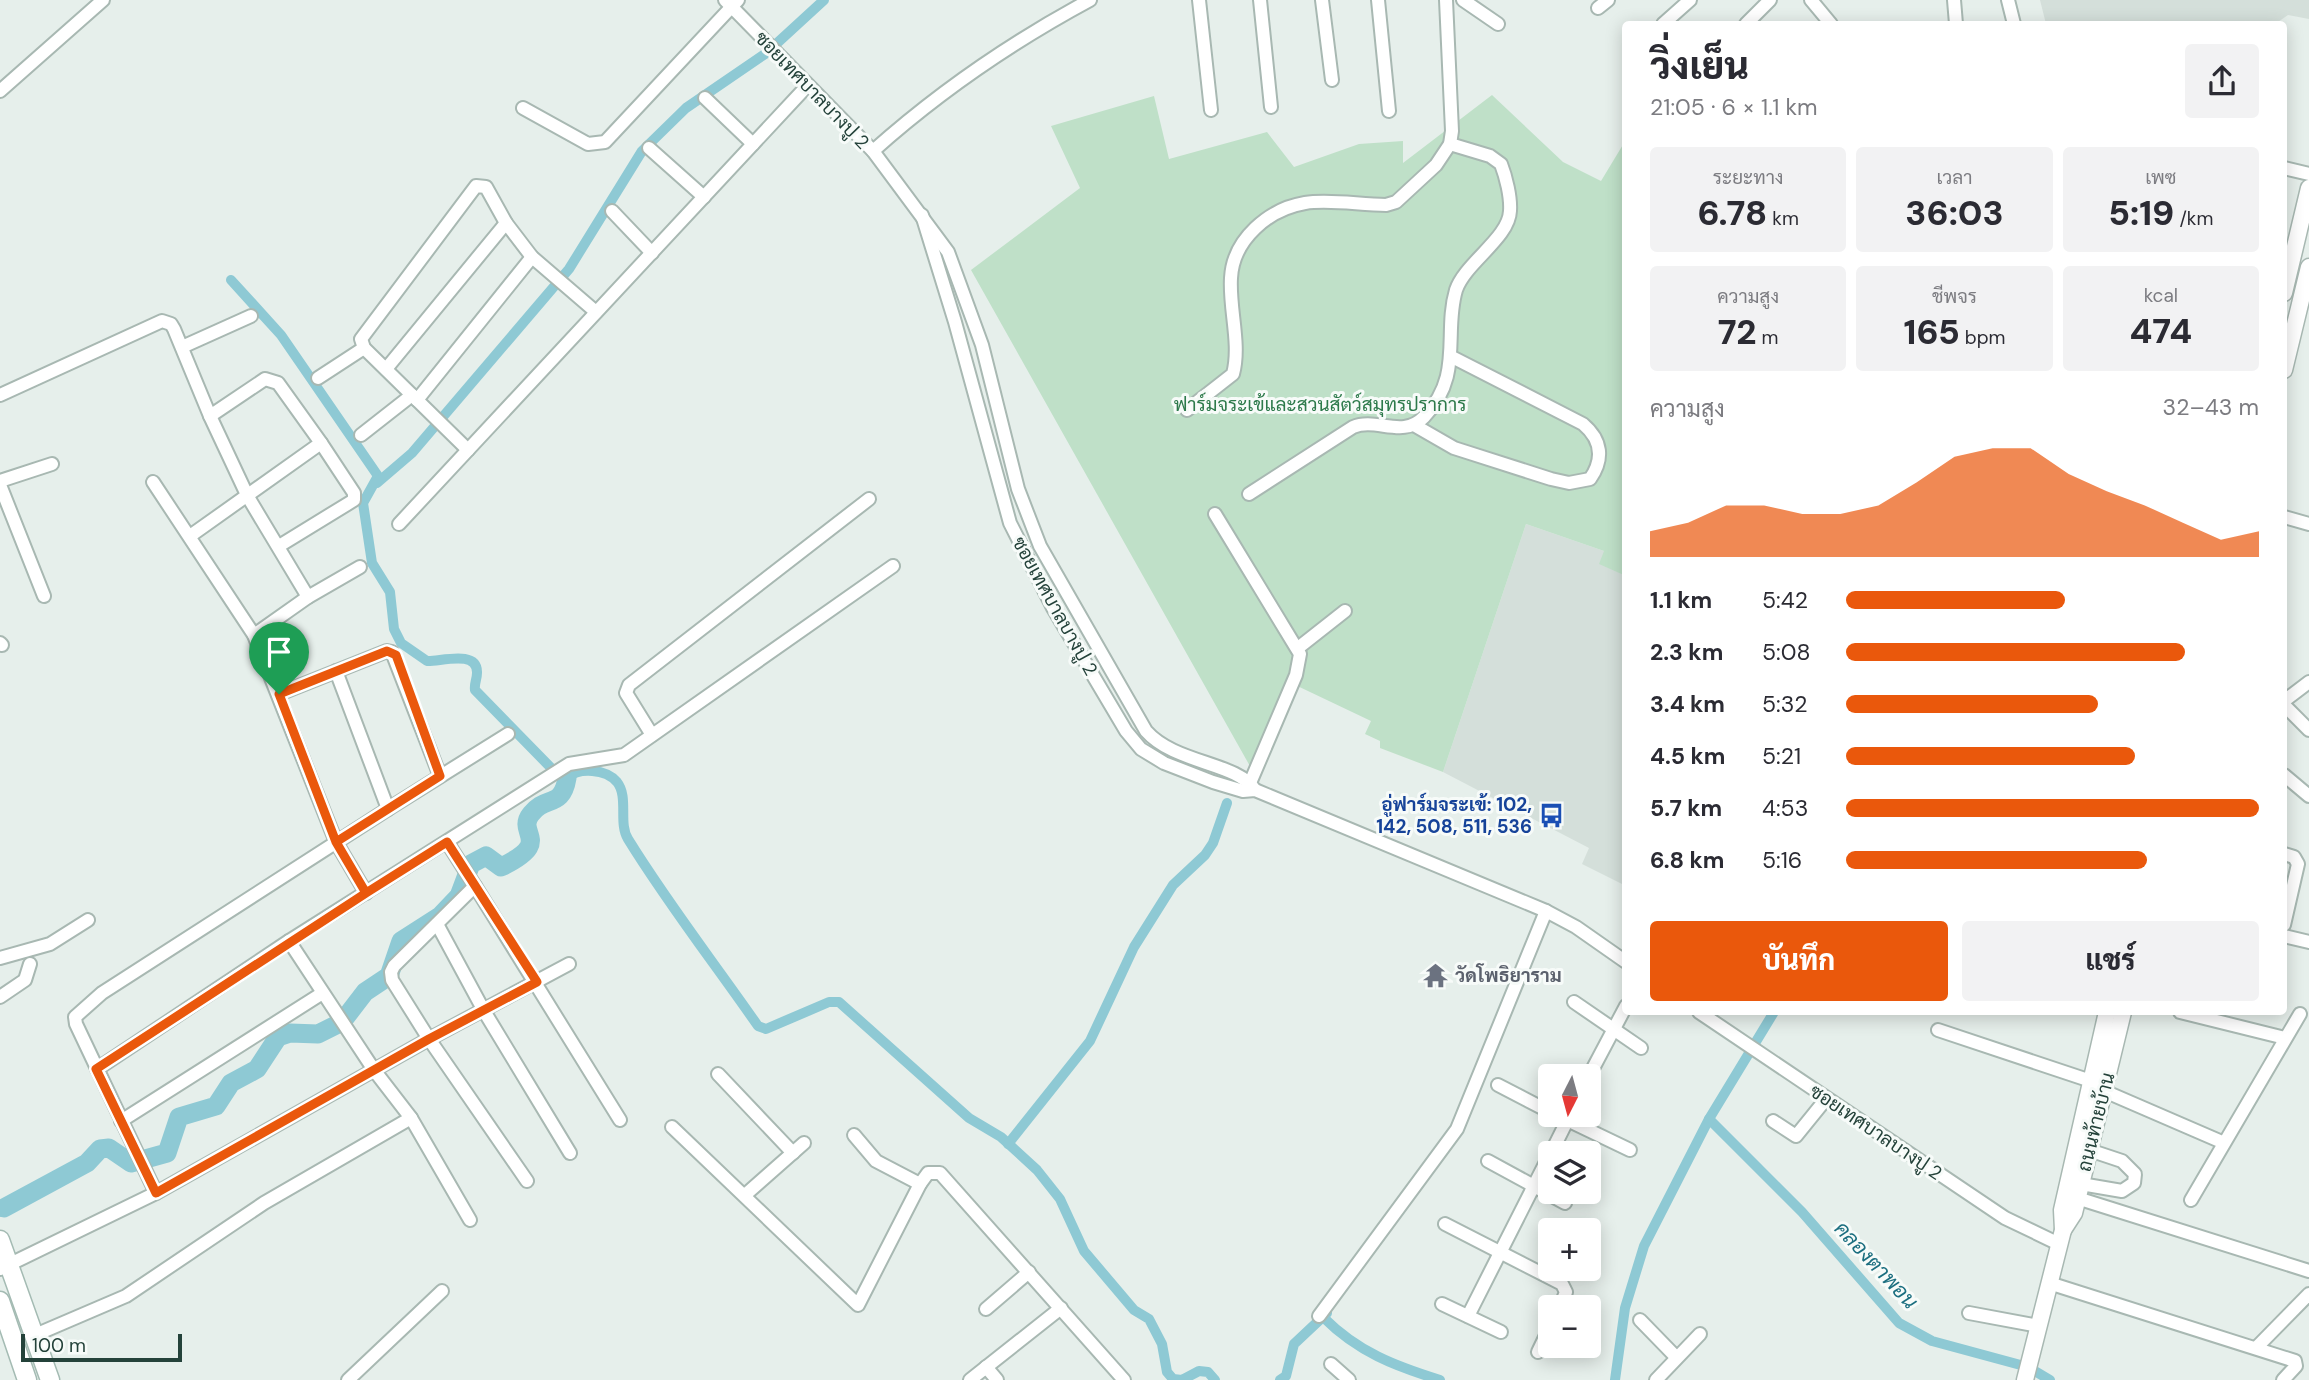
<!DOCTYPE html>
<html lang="th">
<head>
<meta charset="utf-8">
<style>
  body { margin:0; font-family:"DM Sans",Sarabun,sans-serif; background:#f2f2f3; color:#2b2b33; height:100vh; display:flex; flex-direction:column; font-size:26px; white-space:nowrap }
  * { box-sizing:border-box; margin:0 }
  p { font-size:23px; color:#7c7c81 }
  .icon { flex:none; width:38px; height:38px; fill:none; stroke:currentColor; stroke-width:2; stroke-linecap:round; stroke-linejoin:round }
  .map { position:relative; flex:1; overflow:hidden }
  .sheet { position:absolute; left:1622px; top:21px; width:665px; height:994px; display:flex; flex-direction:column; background:#fff; border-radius:7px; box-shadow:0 4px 18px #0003 }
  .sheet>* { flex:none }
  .needle { width:46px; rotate:186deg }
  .fabs { position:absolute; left:1538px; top:1064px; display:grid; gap:14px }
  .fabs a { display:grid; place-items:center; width:63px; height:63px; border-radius:7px; background:#fff; box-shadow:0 4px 18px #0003; font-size:35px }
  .scale { position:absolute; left:21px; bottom:18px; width:161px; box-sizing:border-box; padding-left:7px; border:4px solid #24423a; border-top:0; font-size:19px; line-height:24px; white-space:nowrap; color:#24423a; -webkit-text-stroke:5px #f7fbf9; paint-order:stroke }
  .pin { position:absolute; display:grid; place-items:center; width:60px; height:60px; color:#fff; margin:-72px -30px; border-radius:50% 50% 50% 0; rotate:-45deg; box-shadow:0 0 7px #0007 }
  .pin .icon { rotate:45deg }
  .round { display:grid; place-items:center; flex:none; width:74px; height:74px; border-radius:7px; background:#f2f2f3 }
  .head { display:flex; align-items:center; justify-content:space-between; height:119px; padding:0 28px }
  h1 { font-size:38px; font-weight:800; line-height:52px }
  .stats { display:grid; grid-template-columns:repeat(3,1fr); gap:10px; height:119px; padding:7px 28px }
  .stats div { display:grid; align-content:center; border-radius:7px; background:#f2f2f3; text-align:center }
  .stats b { font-size:35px; font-weight:800 }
  .stats small { font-size:19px; font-weight:400 }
  .stats p { font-size:19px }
  .chart { height:196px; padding:14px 28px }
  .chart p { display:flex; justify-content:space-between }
  .chart svg { width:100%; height:126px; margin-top:7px; fill:#ea580c; opacity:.7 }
  .cta { display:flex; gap:14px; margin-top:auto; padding:14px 28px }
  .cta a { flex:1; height:80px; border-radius:7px; background:#ea580c; color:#fff; font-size:28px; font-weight:800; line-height:80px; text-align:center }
  .cta a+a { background:#f2f2f3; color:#2b2b33 }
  ul { padding:0 28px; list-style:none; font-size:23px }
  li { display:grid; grid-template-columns:112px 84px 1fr; align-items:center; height:52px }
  li i { height:18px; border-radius:9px; background:#ea580c }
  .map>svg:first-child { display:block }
  .built { fill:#d4dfda }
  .green { fill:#bfe0c8 }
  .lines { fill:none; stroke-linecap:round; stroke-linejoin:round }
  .canal { stroke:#8ec9d4; stroke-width:10 }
  .river { stroke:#8ec9d4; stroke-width:19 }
  .minor-casing { stroke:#a8b8b2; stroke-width:16 }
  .tertiary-casing { stroke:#a8b8b2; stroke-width:19 }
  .secondary-casing { stroke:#a4bbb3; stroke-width:21 }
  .minor { stroke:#fff; stroke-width:12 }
  .tertiary { stroke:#fff; stroke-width:16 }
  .secondary { stroke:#fff; stroke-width:18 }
  .route-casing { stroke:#fff; stroke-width:14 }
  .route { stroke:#ea580c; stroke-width:9 }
  .labels { text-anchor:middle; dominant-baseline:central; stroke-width:6; stroke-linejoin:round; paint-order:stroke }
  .street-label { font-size:19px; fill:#24423a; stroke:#f7fbf9 }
  .park-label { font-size:19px; fill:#2d7a4b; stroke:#f7fbf9 }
  .transit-label { font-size:19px; font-weight:bold; fill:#164399; stroke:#f7fbf9; text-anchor:end }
  .worship-label { font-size:19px; font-weight:bold; fill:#5b616d; stroke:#f7fbf9; text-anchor:start }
  .water-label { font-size:21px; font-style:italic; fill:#1c6f80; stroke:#f7fbf9 }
</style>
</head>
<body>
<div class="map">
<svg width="2309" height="1380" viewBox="0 0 2309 1380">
  <rect width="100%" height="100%" fill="#e6efeb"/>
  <g class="built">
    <path d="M 2040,0 L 2309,0 L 2309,19 L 2288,15 L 2275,24 L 2046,24 Z"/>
    <path d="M 1526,524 L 1604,551 L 1626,573 L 1626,886 L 1582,864 L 1589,848 L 1443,772 Z"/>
  </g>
  <path class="green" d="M 1492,95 L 1563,162 L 1601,181 L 1624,143 L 1626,146 L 1626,576 L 1599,564 L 1604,551 L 1526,524 L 1443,772 L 1380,748 L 1380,741 L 1365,734 L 1371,721 L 1289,682 L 1251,768 L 971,270 L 1080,188 L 1051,126 L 1154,96 L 1169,159 L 1267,132 L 1294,167 L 1359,144 L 1403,141 L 1403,163 Z"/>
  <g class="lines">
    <g class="canal">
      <path d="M 775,45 L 824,0"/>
      <path d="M 231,280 L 281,335 L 378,476 L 363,503 L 372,563 L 390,592 L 394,629 L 401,643 L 427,661 C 439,662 478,649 477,673 C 477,679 474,684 475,690 L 558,775 L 567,778 C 579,767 606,769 617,782 C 629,797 618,823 628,839 C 668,904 715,964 758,1026 L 766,1029 L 829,1002 L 839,1002 L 969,1118 L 1001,1137 L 1037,1170 L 1060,1199 L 1084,1251 L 1134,1310 L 1149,1319 L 1162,1344 L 1167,1372 L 1173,1379 L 1182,1380 L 1199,1371 L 1208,1372 L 1215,1380"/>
      <path d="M 377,483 L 412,453 L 569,269 L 642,151 L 686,108 L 765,54"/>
      <path d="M 1709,1119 L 1802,1212 L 1899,1323 L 1932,1341 L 2028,1367 L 2050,1380"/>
      <path d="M 1008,1144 L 1090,1041 L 1134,947 L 1173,885 L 1205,855 L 1213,843 L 1227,803"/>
      <path d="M 1324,1318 C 1358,1352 1395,1366 1440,1380"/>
      <path d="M 1280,1380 L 1286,1376 L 1294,1344 L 1327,1313"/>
      <path d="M 1615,1380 L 1625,1308 L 1644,1246 L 1709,1119 L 1774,1012"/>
    </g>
    <path class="river" d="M 4,1208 L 87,1163 L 100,1149 L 109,1148 L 131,1163 L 167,1153 L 179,1117 L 216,1106 L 231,1083 L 257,1069 L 278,1037 L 290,1033 L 318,1034 L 342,1022 L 365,992 L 389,976 L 401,941 L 440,916 L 459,896 L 471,864 L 486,856 L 501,867 C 555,841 515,834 531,814 C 545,795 562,809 567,778"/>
    <defs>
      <g id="minor">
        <path d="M 725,0 L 873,151 L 948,252 L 982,345 L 1018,489 L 1040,546 L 1146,731 C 1175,764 1237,762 1255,790"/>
        <path d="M 1199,0 L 1211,110"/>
        <path d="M 1260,0 L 1271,107"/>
        <path d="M 1322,0 L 1332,80"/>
        <path d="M 1378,0 L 1389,111"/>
        <path d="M 1463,0 L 1498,24"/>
        <path d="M 1811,0 L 1831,24"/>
        <path d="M 1954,0 L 1956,24"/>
        <path d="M 2008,0 L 2014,24"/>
        <path d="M 1598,8 L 1608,0"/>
        <path d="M 1663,24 L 1690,0"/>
        <path d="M 1746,24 L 1770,0"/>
        <path d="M 0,91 L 103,0"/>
        <path d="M 705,98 L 753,144"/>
        <path d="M 523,108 L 588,144 L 605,142 L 738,0"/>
        <path d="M 649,148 L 704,197"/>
        <path d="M 873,151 C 939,92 1012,42 1090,0"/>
        <path d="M 2284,168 L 2309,174"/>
        <path d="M 612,211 L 652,253"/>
        <path d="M 922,215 L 955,322 L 1010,523 L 1053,608 L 1126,731 L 1141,749 L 1164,763 L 1213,782 L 1243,791 L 1255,790 L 1546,911 L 1576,927 L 1626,962"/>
        <path d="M 182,347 L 251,316"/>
        <path d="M 386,369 L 506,223"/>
        <path d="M 318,378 L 364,348"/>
        <path d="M 0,395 L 162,321 L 171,324 L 174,329 L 210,416 L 265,379 L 278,383 L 321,443 L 190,536"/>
        <path d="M 417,400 L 532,257"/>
        <path d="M 1187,410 L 1233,374 C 1241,344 1229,309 1231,278 C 1233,239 1269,209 1305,203 C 1330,199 1360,205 1386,205 L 1396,202 L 1436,165 L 1450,144 L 1452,131 L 1446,0"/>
        <path d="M 210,416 L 248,497 L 308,597 L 254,635"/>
        <path d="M 1414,425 L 1454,448 L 1551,479 L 1569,483 L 1590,479 C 1604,459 1602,440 1583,424 L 1452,357"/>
        <path d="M 361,435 L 412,395"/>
        <path d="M 468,450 L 364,348 L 361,339 L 476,186 L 486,187 L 506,223 L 532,257 L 596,312"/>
        <path d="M 0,481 L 52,464"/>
        <path d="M 153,482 L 254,635 L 336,842 L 366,893"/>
        <path d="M 0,485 L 44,596"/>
        <path d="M 1249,494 L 1353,427 C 1376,417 1403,439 1424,417 C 1464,375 1443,334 1456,290 C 1465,263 1509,238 1510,211 C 1511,197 1506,177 1501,164 L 1490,156 L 1450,144"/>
        <path d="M 1215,514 L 1300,654 L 1296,675 L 1250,783"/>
        <path d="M 2284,517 L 2309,524"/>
        <path d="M 399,524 L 808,85"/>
        <path d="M 279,546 L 354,500 L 354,493 L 321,443"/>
        <path d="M 308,597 L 360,567"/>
        <path d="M 0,643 L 2,645"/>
        <path d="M 1298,648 L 1345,611"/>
        <path d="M 336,671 L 388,809 L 508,734"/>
        <path d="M 279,694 L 387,651 L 392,652 L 440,776"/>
        <path d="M 2284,701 L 2309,682"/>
        <path d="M 2284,705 L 2309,730"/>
        <path d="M 652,735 L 626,693 L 629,685 L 869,499"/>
        <path d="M 2284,775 L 2309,796"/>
        <path d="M 447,842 L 475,886 L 394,966 L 391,972 L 392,980 L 429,1039 L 527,1181"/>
        <path d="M 2284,854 L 2294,857 L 2298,864 L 2284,925"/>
        <path d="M 475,886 L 620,1120"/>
        <path d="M 437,924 L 484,1011 L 570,1153"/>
        <path d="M 2284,936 L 2309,942"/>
        <path d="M 0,958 L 50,944 L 88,920"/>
        <path d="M 0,997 L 25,980 L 30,964"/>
        <path d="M 1574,1002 L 1641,1048"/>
        <path d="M 1699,1012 L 2005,1218 L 2059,1244"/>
        <path d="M 2180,1012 L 2285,1038"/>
        <path d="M 1938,1030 L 2091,1081"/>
        <path d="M 97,1069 L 289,941"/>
        <path d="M 718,1074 L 793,1153"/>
        <path d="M 1589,1076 L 1626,1006"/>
        <path d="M 1498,1085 L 1550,1112"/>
        <path d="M 2104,1091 L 2222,1142"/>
        <path d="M 1557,1115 L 1630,1150"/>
        <path d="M 411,1118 L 374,1070 L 289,941 L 569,764 L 624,755 L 893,566"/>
        <path d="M 121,1121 L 321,994"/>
        <path d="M 1773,1121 L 1796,1136 L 1826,1099"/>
        <path d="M 672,1127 L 858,1305 L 920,1184 L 928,1173 L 940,1173 L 1124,1380"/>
        <path d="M 854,1135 L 876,1161 L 920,1184"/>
        <path d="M 1551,1153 L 1570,1115"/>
        <path d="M 1488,1161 L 1565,1203"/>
        <path d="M 2081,1184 L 2122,1191 L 2134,1183 L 2135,1174 L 2122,1161 L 2089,1150"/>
        <path d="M 156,1193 L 76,1024 L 75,1017 L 102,993 L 388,809"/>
        <path d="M 745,1195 L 804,1143"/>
        <path d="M 2077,1198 L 2309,1271"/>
        <path d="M 2191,1200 L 2300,1014"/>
        <path d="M 1445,1224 L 1562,1284 L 1566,1292 L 1560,1307"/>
        <path d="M 0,1269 L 156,1193 L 429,1039 L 569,964"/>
        <path d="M 2049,1283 L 2295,1361 L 2296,1366 L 2283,1380"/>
        <path d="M 1442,1304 L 1501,1332"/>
        <path d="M 986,1309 L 1029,1272"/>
        <path d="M 1969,1313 L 2039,1326"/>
        <path d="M 1319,1316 L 1457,1129 L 1546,911"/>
        <path d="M 1468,1316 L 1550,1154"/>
        <path d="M 1640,1320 L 1676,1357"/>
        <path d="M 35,1335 L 126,1296 L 264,1203 L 411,1118 L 470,1220"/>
        <path d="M 2256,1348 L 2309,1294"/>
        <path d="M 1538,1352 L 1550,1327"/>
        <path d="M 1331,1364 L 1349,1380"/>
        <path d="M 986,1367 L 997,1380"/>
        <path d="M 348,1380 L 442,1291"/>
        <path d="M 970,1380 L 1061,1308"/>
        <path d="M 1656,1380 L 1700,1334"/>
      </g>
      <g id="tertiary">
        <path d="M 2284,293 L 2309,188"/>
        <path d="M 2284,370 L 2309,267"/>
        <path d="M 2063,1230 L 2074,1213 L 2123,1012"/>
        <path d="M 2025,1380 L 2063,1230 L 2062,1210 L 2107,1012"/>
      </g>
      <g id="secondary">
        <path d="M 0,1240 L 50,1380"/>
        <path d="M 0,1301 L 27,1380"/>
      </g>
    </defs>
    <use href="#minor" class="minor-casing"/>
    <use href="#tertiary" class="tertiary-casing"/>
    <use href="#secondary" class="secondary-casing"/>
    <use href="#minor" class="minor"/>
    <use href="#tertiary" class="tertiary"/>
    <use href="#secondary" class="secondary"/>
  </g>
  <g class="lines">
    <defs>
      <path id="route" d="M 279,694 L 336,842 L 366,893 L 96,1069 L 156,1193 L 429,1039 L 537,982 L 447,842 L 366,893 L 336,842 L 440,776 L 396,655 L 387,651 L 279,694"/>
    </defs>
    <use href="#route" class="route-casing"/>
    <use href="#route" class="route"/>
  </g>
  <defs>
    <symbol id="bus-bare" viewBox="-9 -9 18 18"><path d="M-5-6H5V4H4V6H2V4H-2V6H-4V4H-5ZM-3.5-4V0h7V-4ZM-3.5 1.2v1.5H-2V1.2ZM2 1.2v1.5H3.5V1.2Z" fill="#1a4fb4" stroke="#f7fbf9" stroke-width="2.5" paint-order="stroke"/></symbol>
    <symbol id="temple-bare" viewBox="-9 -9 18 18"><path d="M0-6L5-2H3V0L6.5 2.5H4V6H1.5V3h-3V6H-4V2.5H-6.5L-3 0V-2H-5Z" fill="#6b7280" stroke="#f7fbf9" stroke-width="2.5" paint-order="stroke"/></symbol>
  </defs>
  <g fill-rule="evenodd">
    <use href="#bus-bare" x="1534" y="798" width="35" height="35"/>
    <use href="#temple-bare" x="1418" y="958" width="35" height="35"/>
  </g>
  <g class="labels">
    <g class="street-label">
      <text transform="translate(812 90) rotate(46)">ซอยเทศบาลบางปู 2</text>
      <text transform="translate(1055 606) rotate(61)">ซอยเทศบาลบางปู 2</text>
      <text transform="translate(2096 1122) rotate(-76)">ถนนท้ายบ้าน</text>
      <text transform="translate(1876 1132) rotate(34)">ซอยเทศบาลบางปู 2</text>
    </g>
    <g class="park-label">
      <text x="1320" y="404">ฟาร์มจระเข้และสวนสัตว์สมุทรปราการ</text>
    </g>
    <g class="transit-label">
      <text x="1532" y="804">อู่ฟาร์มจระเข้: 102,<tspan x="1532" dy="22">142, 508, 511, 536</tspan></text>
    </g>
    <g class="worship-label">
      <text x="1455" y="975">วัดโพธิยาราม</text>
    </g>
    <g class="water-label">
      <text transform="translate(1876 1265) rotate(47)">คลองตาพอน</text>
    </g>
  </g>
</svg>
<div class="fabs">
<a><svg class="needle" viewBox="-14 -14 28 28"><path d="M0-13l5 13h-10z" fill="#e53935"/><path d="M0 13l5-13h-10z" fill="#7c7c81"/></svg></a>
<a><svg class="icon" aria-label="layers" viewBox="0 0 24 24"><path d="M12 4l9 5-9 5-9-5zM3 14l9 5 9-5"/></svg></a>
<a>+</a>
<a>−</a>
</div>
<div class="scale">100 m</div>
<div class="pin" style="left:279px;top:694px;background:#1e9e55"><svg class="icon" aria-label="arrive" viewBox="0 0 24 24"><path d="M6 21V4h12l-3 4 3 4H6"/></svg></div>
<section class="sheet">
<div class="head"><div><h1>วิ่งเย็น</h1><p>21:05 · 6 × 1.1 km</p></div><a class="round"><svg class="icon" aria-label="share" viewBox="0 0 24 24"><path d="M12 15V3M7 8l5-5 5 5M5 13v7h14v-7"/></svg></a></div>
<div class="stats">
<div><p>ระยะทาง</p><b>6.78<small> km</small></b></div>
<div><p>เวลา</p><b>36:03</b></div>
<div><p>เพซ</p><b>5:19<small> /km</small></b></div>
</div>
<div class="stats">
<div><p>ความสูง</p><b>72<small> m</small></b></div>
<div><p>ชีพจร</p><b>165<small> bpm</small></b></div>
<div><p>kcal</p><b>474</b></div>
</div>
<div class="chart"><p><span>ความสูง</span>32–43 m</p>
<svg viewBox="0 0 160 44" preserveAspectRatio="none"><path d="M0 44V35L10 32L20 26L30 26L40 29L50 29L60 26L70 18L80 9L90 6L100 6L110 15L120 21L130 26L140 32L150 38L160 35V44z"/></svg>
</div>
<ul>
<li><b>1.1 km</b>5:42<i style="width:53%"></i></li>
<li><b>2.3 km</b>5:08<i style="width:82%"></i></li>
<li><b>3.4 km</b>5:32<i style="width:61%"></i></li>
<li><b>4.5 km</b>5:21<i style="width:70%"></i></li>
<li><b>5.7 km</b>4:53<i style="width:100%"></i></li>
<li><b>6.8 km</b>5:16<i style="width:73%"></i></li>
</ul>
<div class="cta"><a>บันทึก</a><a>แชร์</a></div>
</section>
</div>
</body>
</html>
